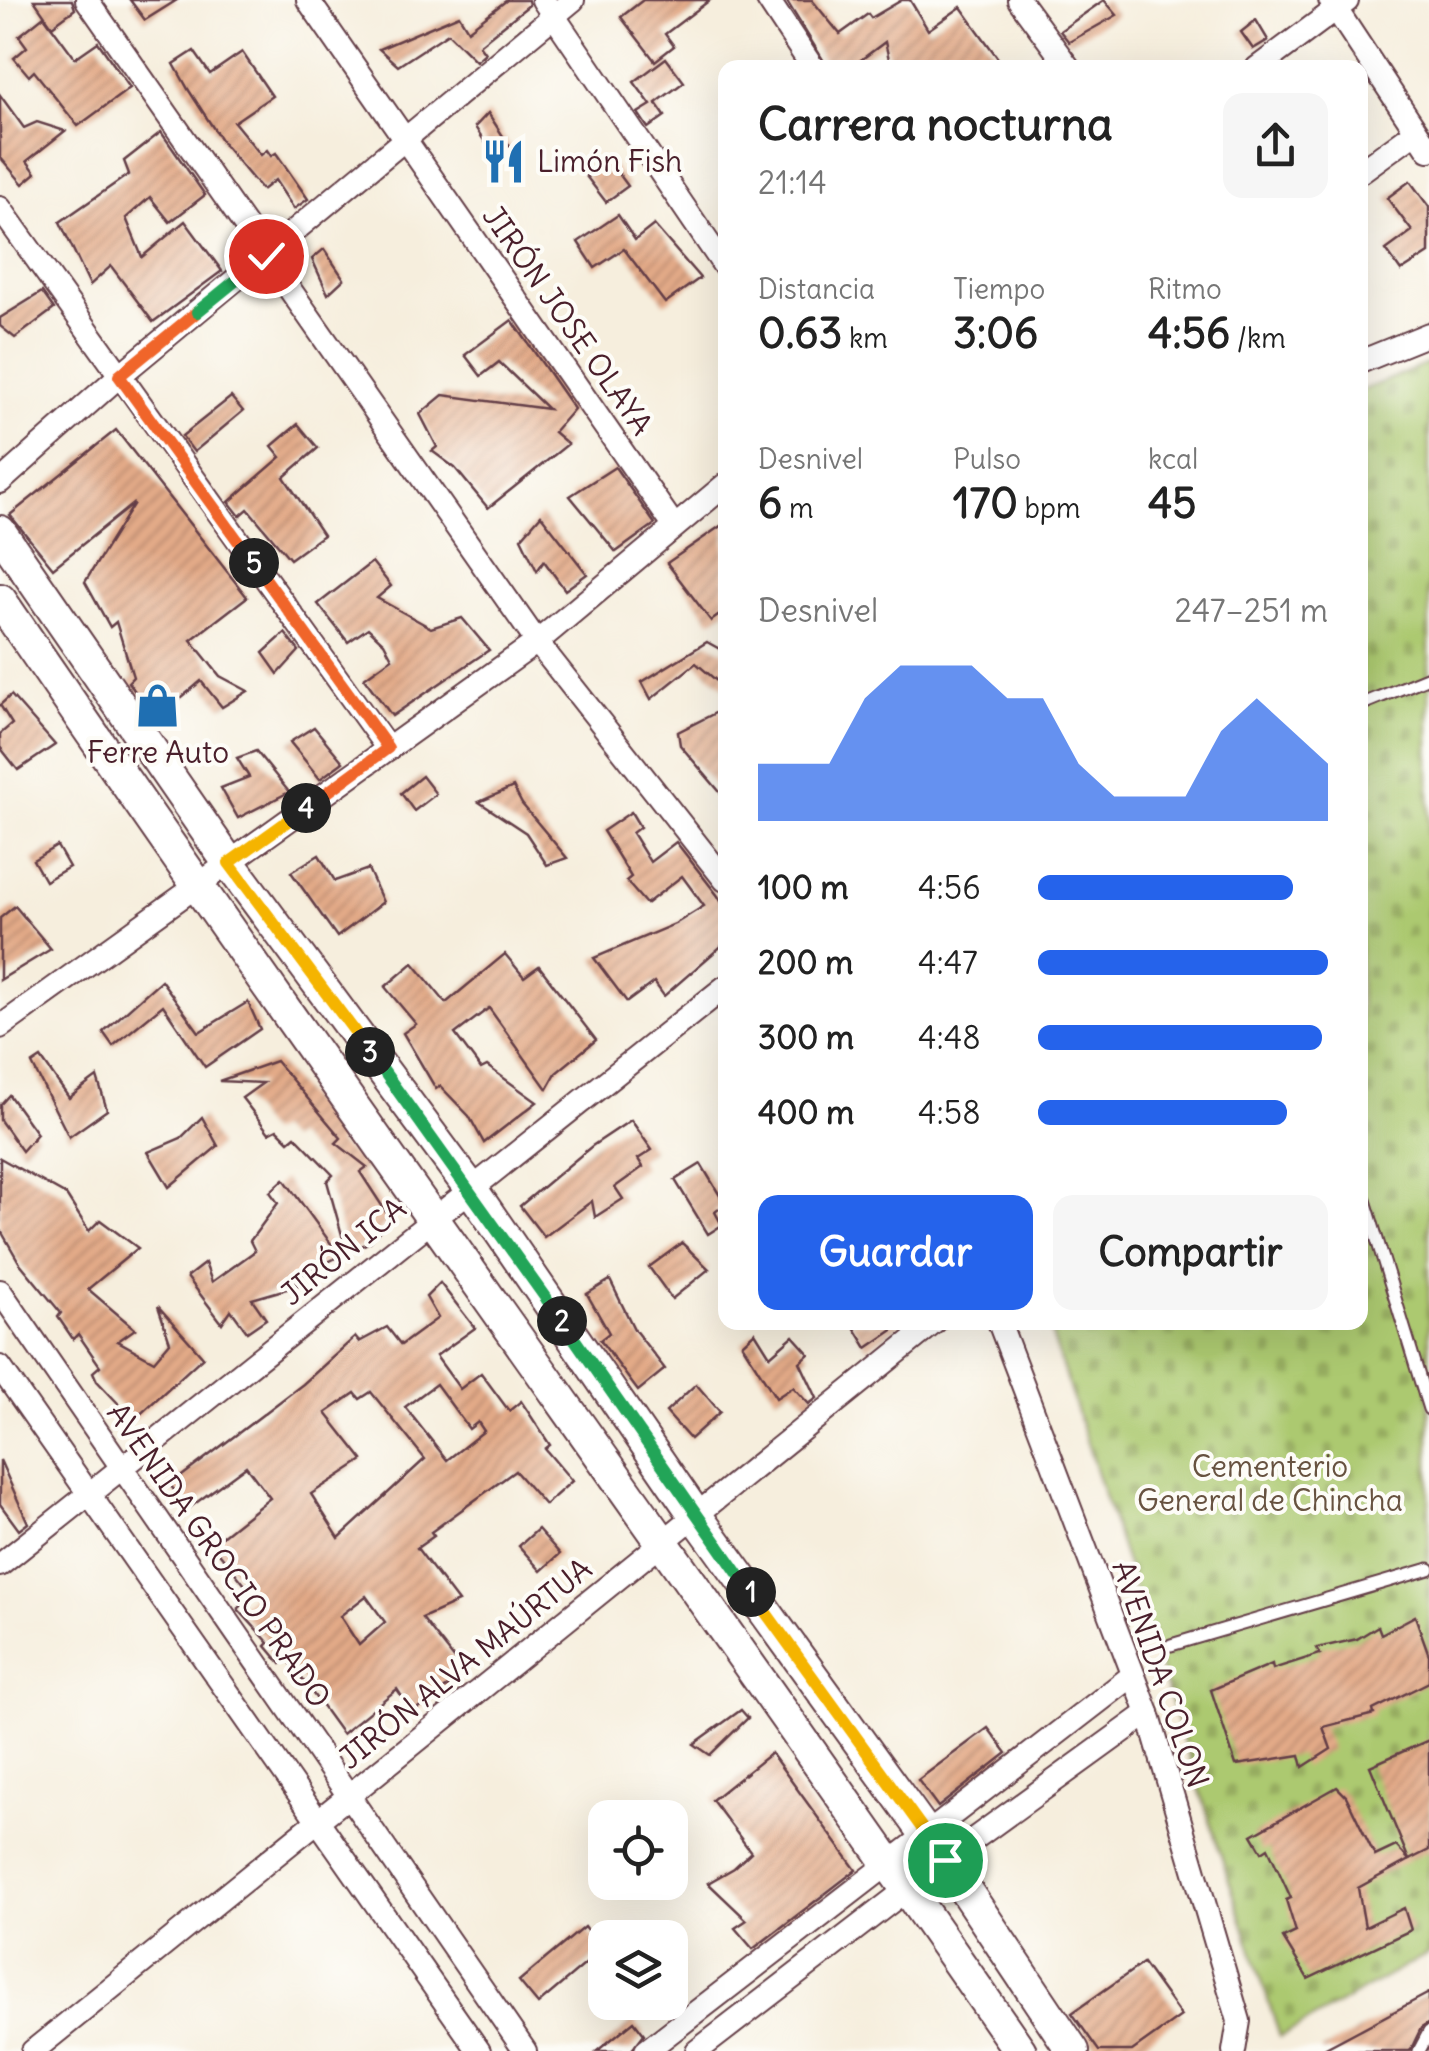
<!DOCTYPE html>
<html lang="es">
<head>
<meta charset="utf-8">
<style>
  body { margin:0; font-family:Delius,sans-serif; background:#f6f6f6; color:#222; height:100vh; display:flex; flex-direction:column; font-size:38px; white-space:nowrap }
  * { box-sizing:border-box; margin:0 }
  p { font-size:32px; color:#767676 }
  .icon { flex:none; width:55px; height:55px; fill:none; stroke:currentColor; stroke-width:2; stroke-linecap:round; stroke-linejoin:round }
  .map { position:relative; flex:1; overflow:hidden }
  .drawer { position:absolute; left:718px; top:60px; width:650px; height:1270px; display:flex; flex-direction:column; background:#fff; border-radius:20px; box-shadow:0 10px 40px #0002 }
  .drawer>* { flex:none }
  .buttons { position:absolute; left:588px; top:1800px; display:grid; gap:20px }
  .buttons a { display:grid; place-items:center; width:100px; height:100px; border-radius:20px; background:#fff; box-shadow:0 10px 40px #0002; font-size:50px }
  .pin { position:absolute; display:grid; place-items:center; width:85px; height:85px; color:#fff; margin:-42px; border:5px solid #fff; border-radius:50%; box-shadow:0 2px 10px #0007 }
  .km { position:absolute; width:50px; height:50px; margin:-25px; border-radius:50%; background:#222; color:#fff; font-size:28px; line-height:50px; text-align:center }
  .round { display:grid; place-items:center; flex:none; width:105px; height:105px; border-radius:20px; background:#f6f6f6 }
  .summary { display:flex; align-items:center; justify-content:space-between; height:170px; padding:0 40px }
  h1 { font-size:45px; font-weight:700; line-height:75px }
  .stats { display:grid; grid-template-columns:repeat(3,1fr); gap:15px; height:170px; padding:10px 40px }
  .stats div { display:grid; align-content:center }
  .stats b { font-size:42px; font-weight:700 }
  .stats small { font-size:28px; font-weight:400 }
  .stats p { font-size:28px }
  .chart { height:280px; padding:20px 40px }
  .chart p { display:flex; justify-content:space-between }
  .chart svg { width:100%; height:180px; margin-top:10px; fill:#2563eb; opacity:.7 }
  .action { display:flex; gap:20px; margin-top:auto; padding:20px 40px }
  .action a { flex:1; height:115px; border-radius:20px; background:#2563eb; color:#fff; font-size:40px; font-weight:700; line-height:115px; text-align:center }
  .action a+a { background:#f6f6f6; color:#222 }
  ul { padding:0 40px; list-style:none; font-size:32px }
  li { display:grid; grid-template-columns:160px 120px 1fr; align-items:center; height:75px }
  li i { height:25px; border-radius:12px; background:#2563eb }
  .map>svg:first-child { display:block }
  .cemetery { fill:url(#cemetery-stones); stroke:#7b744e; stroke-width:2.5 }
  .building { fill:url(#building-hatch); fill-rule:evenodd }
  .lines { fill:none; stroke-linecap:round; stroke-linejoin:round }
  .lane-casing { stroke:#643e46; stroke-width:15 }
  .street-casing { stroke:#643e46; stroke-width:26 }
  .secondary-casing { stroke:#643e46; stroke-width:36 }
  .lane { stroke:#fff; stroke-width:11 }
  .street { stroke:#fff; stroke-width:22 }
  .secondary { stroke:#fff; stroke-width:32 }
  .split-1-casing { stroke:#fff; stroke-width:20 }
  .split-2-casing { stroke:#fff; stroke-width:20 }
  .split-3-casing { stroke:#fff; stroke-width:20 }
  .split-4-casing { stroke:#fff; stroke-width:20 }
  .split-5-casing { stroke:#fff; stroke-width:20 }
  .split-6-casing { stroke:#fff; stroke-width:20 }
  .split-7-casing { stroke:#fff; stroke-width:20 }
  .split-1 { stroke:#f5b400; stroke-width:12 }
  .split-2 { stroke:#22a559; stroke-width:12 }
  .split-3 { stroke:#22a559; stroke-width:12 }
  .split-4 { stroke:#f5b400; stroke-width:12 }
  .split-5 { stroke:#f0652b; stroke-width:12 }
  .split-6 { stroke:#f0652b; stroke-width:12 }
  .split-7 { stroke:#22a559; stroke-width:12 }
  .labels { text-anchor:middle; dominant-baseline:central; stroke-width:8; stroke-linejoin:round; paint-order:stroke }
  .poi-label { font-size:30px; fill:#4a1f2b; stroke:#fdfcf7; text-anchor:start }
  .street-label { font-size:30px; fill:#4a1f2b; stroke:#fdfcf7 }
  .park-label { font-size:30px; fill:#675240; stroke:#fdfcf7 }
</style>
</head>
<body>
<div class="map">
<svg width="1429" height="2051" viewBox="0 0 1429 2051">
  <defs>
    <pattern id="cemetery-stones" width="16" height="16" patternUnits="userSpaceOnUse" patternTransform="scale(2.5)"><rect width="16" height="16" fill="#acc970"/><path d="M2 7V4a2 2 0 0 1 4 0v3zM10 15v-3a2 2 0 0 1 4 0v3z" fill="#96ac61"/></pattern>
    <pattern id="building-hatch" width="6" height="6" patternUnits="userSpaceOnUse" patternTransform="scale(2.5)"><rect width="6" height="6" fill="#e3aa88"/><path d="M-1 1l2-2M0 6l6-6M5 7l2-2" fill="none" stroke="#ba8a6f"/></pattern>
  </defs>
  <rect width="100%" height="100%" fill="#fdfcf7"/>
  <filter id="ink" filterUnits="userSpaceOnUse"><feTurbulence type="fractalNoise" baseFrequency=".01" numOctaves="2"/><feDisplacementMap in="SourceGraphic" scale="20" xChannelSelector="R" yChannelSelector="G"/><feConvolveMatrix kernelMatrix="1 2 1 2 8 2 1 2 1" color-interpolation-filters="sRGB"/></filter>
  <filter id="wash" filterUnits="userSpaceOnUse"><feTurbulence type="fractalNoise" baseFrequency=".0048" numOctaves="4" result="noise"/><feDisplacementMap in="SourceGraphic" scale="40" xChannelSelector="R" yChannelSelector="G"/><feGaussianBlur stdDeviation="2.25" result="paint"/><feColorMatrix in="noise" values="0 0 0 0 0 0 0 0 0 0 0 0 0 0 0 0 0 1.4 0 .05"/><feComposite in="paint" operator="in"/></filter>
  <g filter="url(#wash)">
    <rect width="100%" height="100%" fill="#f6eedd"/>
    <path class="cemetery" d="M 1429,363 L 1429,1953 L 1280,2037 L 1048,1323 L 1360,1322 L 1360,391 Z"/>
    <g id="blocks">
      <g class="building">
        <path d="M 34,0 L 72,0 L 75,9 L 52,26 Z"/>
        <path d="M 130,0 L 177,0 L 145,20 Z"/>
        <path d="M 507,0 L 528,0 L 529,5 L 479,45 L 485,53 L 476,61 L 448,33 L 398,66 L 379,49 L 459,15 L 468,30 Z"/>
        <path d="M 643,0 L 710,0 L 665,34 L 674,46 L 655,61 L 621,17 Z"/>
        <path d="M 786,0 L 812,0 L 840,34 L 868,14 L 871,18 L 902,0 L 910,0 L 928,30 L 961,7 L 1005,68 L 891,68 L 885,42 L 850,68 L 828,68 Z"/>
        <path d="M 1104,0 L 1117,15 L 1069,42 L 1060,31 Z"/>
        <path d="M 44,16 L 75,58 L 98,42 L 130,88 L 78,126 L 34,71 L 29,76 L 14,58 L 27,47 L 19,36 Z"/>
        <path d="M 1256,20 L 1268,40 L 1253,49 L 1241,32 Z"/>
        <path d="M 194,51 L 210,74 L 242,52 L 272,96 L 234,122 L 261,155 L 267,150 L 271,156 L 276,153 L 308,199 L 294,209 L 275,180 L 262,190 L 225,146 L 188,89 L 174,64 Z"/>
        <path d="M 666,58 L 684,82 L 656,103 L 665,116 L 648,128 L 638,113 L 651,105 L 634,82 Z"/>
        <path d="M 0,95 L 24,128 L 37,122 L 65,131 L 27,161 L 36,173 L 23,184 L 0,157 Z"/>
        <path d="M 488,113 L 512,150 L 497,160 L 475,127 Z"/>
        <path d="M 161,132 L 205,195 L 170,222 L 150,197 L 126,218 L 142,257 L 185,221 L 222,271 L 153,322 L 111,266 L 90,285 L 60,222 L 129,174 L 124,161 Z"/>
        <path d="M 608,159 L 628,186 L 606,202 L 586,176 Z"/>
        <path d="M 1410,181 L 1429,207 L 1429,253 L 1401,271 L 1386,250 L 1412,231 L 1387,198 Z"/>
        <path d="M 618,215 L 635,240 L 654,225 L 700,278 L 665,303 L 624,249 L 595,268 L 578,242 Z"/>
        <path d="M 324,249 L 344,279 L 328,294 L 312,259 Z"/>
        <path d="M 42,292 L 54,309 L 15,338 L 0,326 L 0,318 Z"/>
        <path d="M 512,320 L 574,409 L 554,432 L 568,444 L 488,508 L 455,468 L 432,451 L 437,447 L 420,414 L 443,395 L 548,409 L 499,362 L 481,376 L 465,355 Z"/>
        <path d="M 231,397 L 243,411 L 194,452 L 182,436 Z"/>
        <path d="M 298,424 L 318,448 L 284,477 L 323,535 L 290,559 L 248,509 L 240,516 L 229,502 L 281,457 L 272,446 Z"/>
        <path d="M 116,430 L 247,597 L 191,640 L 220,676 L 248,691 L 222,707 L 201,681 L 156,719 L 128,682 L 133,677 L 116,622 L 110,627 L 85,582 L 134,503 L 53,568 L 10,515 Z"/>
        <path d="M 615,467 L 655,524 L 616,552 L 570,496 Z"/>
        <path d="M 541,515 L 587,574 L 565,590 L 544,561 L 537,571 L 521,538 Z"/>
        <path d="M 725,523 L 725,611 L 711,621 L 667,563 Z"/>
        <path d="M 372,562 L 391,586 L 377,598 L 431,628 L 462,618 L 489,650 L 392,716 L 364,678 L 392,658 L 384,643 L 368,628 L 348,642 L 318,604 Z"/>
        <path d="M 285,633 L 299,651 L 278,674 L 263,653 Z"/>
        <path d="M 707,642 L 725,652 L 725,688 L 696,663 L 651,699 L 642,682 Z"/>
        <path d="M 11,695 L 55,745 L 18,770 L 0,747 L 0,734 L 12,724 L 0,705 Z"/>
        <path d="M 725,708 L 725,798 L 680,745 L 678,732 Z"/>
        <path d="M 314,727 L 343,762 L 320,779 L 290,742 Z"/>
        <path d="M 256,751 L 289,792 L 238,818 L 221,788 L 249,777 L 237,758 Z"/>
        <path d="M 422,776 L 436,794 L 414,811 L 401,793 Z"/>
        <path d="M 513,787 L 522,804 L 567,858 L 547,865 L 526,833 L 479,802 Z"/>
        <path d="M 631,812 L 640,827 L 632,833 L 650,862 L 676,842 L 718,896 L 725,908 L 725,943 L 664,996 L 654,982 L 627,1002 L 594,958 L 675,924 L 704,906 L 682,876 L 646,904 L 626,881 L 631,877 L 603,831 Z"/>
        <path d="M 57,846 L 69,867 L 45,881 L 33,860 Z"/>
        <path d="M 319,855 L 335,881 L 368,869 L 383,902 L 337,937 L 291,872 Z"/>
        <path d="M 15,906 L 51,949 L 0,980 L 0,918 Z"/>
        <path d="M 505,954 L 524,977 L 539,966 L 596,1040 L 556,1073 L 547,1089 L 489,1008 L 455,1034 L 481,1069 L 487,1066 L 537,1102 L 484,1143 L 469,1116 L 440,1086 L 436,1089 L 403,1033 L 416,1024 L 385,987 L 413,963 L 446,1003 Z"/>
        <path d="M 161,980 L 199,1032 L 248,1002 L 260,1029 L 205,1067 L 163,1005 L 113,1046 L 103,1032 Z"/>
        <path d="M 41,1058 L 69,1098 L 97,1077 L 107,1110 L 69,1137 L 32,1064 Z"/>
        <path d="M 276,1061 L 341,1138 L 336,1143 L 367,1167 L 360,1172 L 390,1218 L 370,1242 L 347,1253 L 327,1181 L 333,1175 L 295,1136 L 289,1141 L 277,1129 L 269,1133 L 242,1098 L 263,1083 L 219,1081 Z"/>
        <path d="M 9,1095 L 37,1134 L 22,1151 L 0,1120 L 0,1105 Z"/>
        <path d="M 202,1117 L 218,1146 L 169,1187 L 148,1152 L 181,1138 Z"/>
        <path d="M 631,1120 L 652,1150 L 638,1159 L 643,1167 L 615,1187 L 623,1199 L 595,1217 L 592,1201 L 544,1237 L 520,1206 L 592,1146 Z"/>
        <path d="M 0,1158 L 66,1195 L 89,1231 L 100,1220 L 138,1248 L 88,1289 L 135,1329 L 118,1341 L 154,1361 L 170,1342 L 158,1306 L 203,1357 L 134,1420 L 97,1381 L 93,1372 L 100,1366 L 78,1334 L 73,1339 L 58,1317 L 61,1313 L 19,1262 L 0,1229 Z"/>
        <path d="M 701,1164 L 725,1204 L 715,1212 L 722,1225 L 708,1234 L 675,1180 Z"/>
        <path d="M 284,1179 L 340,1256 L 293,1279 L 297,1286 L 252,1299 L 266,1319 L 247,1332 L 231,1310 L 222,1323 L 187,1277 L 205,1263 L 212,1282 L 255,1251 L 250,1241 L 278,1203 L 270,1192 Z"/>
        <path d="M 682,1243 L 709,1269 L 672,1299 L 649,1267 Z"/>
        <path d="M 610,1280 L 634,1329 L 665,1369 L 638,1391 L 600,1340 L 609,1333 L 587,1294 Z"/>
        <path d="M 440,1283 L 475,1328 L 436,1356 L 460,1389 L 481,1373 L 509,1411 L 521,1401 L 550,1445 L 545,1449 L 572,1481 L 545,1505 L 515,1471 L 431,1532 L 434,1536 L 417,1548 L 458,1602 L 422,1618 L 466,1674 L 412,1712 L 397,1689 L 342,1734 L 287,1658 L 281,1664 L 266,1646 L 269,1643 L 238,1609 L 253,1595 L 212,1544 L 270,1498 L 246,1466 L 189,1508 L 170,1485 L 303,1384 L 355,1337 L 359,1342 L 387,1327 L 401,1345 L 438,1318 L 426,1297 ZM 436,1384 L 469,1429 L 478,1422 L 484,1431 L 447,1460 L 405,1407 ZM 371,1392 L 425,1459 L 339,1538 L 311,1494 L 363,1460 L 326,1413 L 355,1393 L 360,1399 ZM 366,1596 L 385,1622 L 359,1645 L 340,1616 Z"/>
        <path d="M 851,1322 L 905,1322 L 867,1348 Z"/>
        <path d="M 755,1332 L 770,1356 L 793,1336 L 809,1354 L 800,1362 L 817,1398 L 809,1404 L 793,1387 L 776,1398 L 742,1344 Z"/>
        <path d="M 696,1384 L 720,1412 L 690,1439 L 666,1412 Z"/>
        <path d="M 0,1460 L 28,1523 L 19,1530 L 0,1504 Z"/>
        <path d="M 538,1529 L 560,1554 L 541,1571 L 519,1546 Z"/>
        <path d="M 1415,1616 L 1429,1655 L 1429,1682 L 1373,1710 L 1374,1714 L 1323,1727 L 1331,1749 L 1303,1767 L 1300,1755 L 1236,1765 L 1211,1690 L 1272,1664 L 1273,1669 L 1320,1654 L 1317,1648 L 1357,1639 L 1378,1626 L 1381,1634 Z"/>
        <path d="M 741,1710 L 748,1718 L 710,1755 L 694,1744 Z"/>
        <path d="M 988,1728 L 1007,1753 L 938,1807 L 918,1780 Z"/>
        <path d="M 1429,1740 L 1429,1850 L 1409,1860 L 1370,1766 Z"/>
        <path d="M 771,1753 L 856,1870 L 753,1949 L 735,1928 L 747,1920 L 708,1883 L 734,1868 L 751,1852 L 712,1800 Z"/>
        <path d="M 1337,1787 L 1346,1796 L 1375,1856 L 1396,1846 L 1409,1860 L 1358,1888 L 1365,1927 L 1404,1908 L 1411,1930 L 1308,1979 L 1283,1938 L 1296,1932 L 1286,1900 L 1291,1898 L 1268,1848 L 1262,1852 L 1252,1835 Z"/>
        <path d="M 584,1927 L 602,1950 L 538,2004 L 519,1981 Z"/>
        <path d="M 1143,1963 L 1181,2016 L 1132,2051 L 1099,2051 L 1072,2013 Z"/>
        <path d="M 1429,1993 L 1429,2023 L 1421,2028 L 1410,2051 L 1320,2051 Z"/>
        <path d="M 634,2021 L 644,2034 L 631,2051 L 597,2051 Z"/>
      </g>
    </g>
  </g>
  <g filter="url(#ink)">
    <use href="#blocks" fill-opacity="0" stroke="#643e46" stroke-width="2.5"/>
    <g class="lines">
      <defs>
        <g id="lane">
          <path d="M 1360,705 L 1429,677"/>
          <path d="M 1360,1184 L 1429,1409"/>
          <path d="M 1171,1645 L 1429,1569"/>
          <path d="M 1419,2051 L 1429,2032"/>
        </g>
        <g id="street">
          <path d="M 87,0 L 537,642 L 725,880"/>
          <path d="M 308,0 L 674,526"/>
          <path d="M 543,0 L 725,267"/>
          <path d="M 768,0 L 813,68"/>
          <path d="M 1019,0 L 1069,68"/>
          <path d="M 1330,0 L 1429,150"/>
          <path d="M 1257,68 L 1347,1"/>
          <path d="M 1360,172 L 1415,132"/>
          <path d="M 0,208 L 388,749"/>
          <path d="M 1360,362 L 1429,334"/>
          <path d="M 0,482 L 119,376 L 573,0"/>
          <path d="M 0,1027 L 537,642 L 725,485"/>
          <path d="M 0,1291 L 525,2051"/>
          <path d="M 999,1322 L 1148,1713 L 1239,2021 L 1234,2051"/>
          <path d="M 0,1367 L 479,2051"/>
          <path d="M 0,1565 L 725,987"/>
          <path d="M 33,2051 L 935,1322"/>
          <path d="M 646,2051 L 1133,1675"/>
          <path d="M 697,2051 L 945,1860 L 1148,1713"/>
        </g>
        <g id="secondary">
          <path d="M 0,532 L 229,863 L 471,1189 L 696,1516 L 945,1860 L 1073,2051"/>
          <path d="M 0,600 C 334,1088 683,1565 1020,2051"/>
        </g>
      </defs>
      <use href="#lane" class="lane-casing"/>
      <use href="#street" class="street-casing"/>
      <use href="#secondary" class="secondary-casing"/>
      <use href="#lane" class="lane"/>
      <use href="#street" class="street"/>
      <use href="#secondary" class="secondary"/>
    </g>
  </g>
  <g class="lines" filter="url(#ink)">
    <defs>
      <path id="split-1" d="M 751,1592 L 945,1860"/>
      <path id="split-2" d="M 562,1321 L 751,1592"/>
      <path id="split-3" d="M 370,1052 L 562,1321"/>
      <path id="split-4" d="M 306,808 L 229,863 L 370,1052"/>
      <path id="split-5" d="M 254,563 L 388,748 L 306,808"/>
      <path id="split-6" d="M 197,312 L 119,376 L 254,563"/>
      <path id="split-7" d="M 197,312 L 266,256"/>
    </defs>
    <use href="#split-1" class="split-1-casing"/>
    <use href="#split-2" class="split-2-casing"/>
    <use href="#split-3" class="split-3-casing"/>
    <use href="#split-4" class="split-4-casing"/>
    <use href="#split-5" class="split-5-casing"/>
    <use href="#split-6" class="split-6-casing"/>
    <use href="#split-7" class="split-7-casing"/>
    <use href="#split-1" class="split-1"/>
    <use href="#split-2" class="split-2"/>
    <use href="#split-3" class="split-3"/>
    <use href="#split-4" class="split-4"/>
    <use href="#split-5" class="split-5"/>
    <use href="#split-6" class="split-6"/>
    <use href="#split-7" class="split-7"/>
  </g>
  <defs>
    <symbol id="restaurant-bare" viewBox="-9 -9 18 18"><path d="M-5-6h1v4h1v-4h1v4h1v-4h1v5L-1.5 .5V6h-2V.5L-5-1ZM5-6V6H3V1.5H1.5Q1.5-4 5-6Z" fill="#1f6fb2" stroke="#fdfcf7" stroke-width="2.5" paint-order="stroke"/></symbol>
    <symbol id="shop-bare" viewBox="-9 -9 18 18"><path d="M-5-2.5h2.3a2.7 3.5 0 0 1 5.4 0H5L5.5 6h-11ZM-1.5-2.5h3a1.5 2.3 0 0 0-3 0Z" fill="#1f6fb2" stroke="#fdfcf7" stroke-width="2.5" paint-order="stroke"/></symbol>
  </defs>
  <g fill-rule="evenodd">
    <use href="#restaurant-bare" x="472" y="130" width="63" height="63"/>
    <use href="#shop-bare" x="126" y="674" width="63" height="63"/>
  </g>
  <g class="labels">
    <g class="poi-label">
      <text x="537" y="161">Limón Fish</text>
      <text x="158" y="752" text-anchor="middle">Ferre Auto</text>
    </g>
    <g class="street-label">
      <text transform="translate(568 320) rotate(55)">JIRÓN JOSE OLAYA</text>
      <text transform="translate(343 1251) rotate(-39)">JIRÓN ICA</text>
      <text transform="translate(219 1555) rotate(55)">AVENIDA GROCIO PRADO</text>
      <text transform="translate(465 1663) rotate(-39)">JIRÓN ALVA MAÚRTUA</text>
      <text transform="translate(1161 1674) rotate(71)">AVENIDA COLON</text>
    </g>
    <g class="park-label">
      <text x="1270" y="1466">Cementerio<tspan x="1270" dy="34">General de Chincha</tspan></text>
    </g>
  </g>
</svg>
<div class="buttons">
<a><svg class="icon" aria-label="locate" viewBox="0 0 24 24"><circle cx="12" cy="12" r="6"/><path d="M12 2v4M12 18v4M2 12h4M18 12h4"/></svg></a>
<a><svg class="icon" aria-label="layers" viewBox="0 0 24 24"><path d="M12 4l9 5-9 5-9-5zM3 14l9 5 9-5"/></svg></a>
</div>
<div class="pin" style="left:945px;top:1860px;background:#1e9e55"><svg class="icon" aria-label="arrive" viewBox="0 0 24 24"><path d="M6 21V4h12l-3 4 3 4H6"/></svg></div>
<div class="pin" style="left:266px;top:256px;background:#d93025"><svg class="icon" aria-label="check" viewBox="0 0 24 24"><path d="M5 12l5 5 9-10"/></svg></div>
<b class="km" style="left:751px;top:1592px">1</b>
<b class="km" style="left:562px;top:1321px">2</b>
<b class="km" style="left:370px;top:1052px">3</b>
<b class="km" style="left:306px;top:808px">4</b>
<b class="km" style="left:254px;top:563px">5</b>
<section class="drawer">
<div class="summary"><div><h1>Carrera nocturna</h1><p>21:14</p></div><a class="round"><svg class="icon" aria-label="share" viewBox="0 0 24 24"><path d="M12 15V3M7 8l5-5 5 5M5 13v7h14v-7"/></svg></a></div>
<div class="stats">
<div><p>Distancia</p><b>0.63<small> km</small></b></div>
<div><p>Tiempo</p><b>3:06</b></div>
<div><p>Ritmo</p><b>4:56<small> /km</small></b></div>
</div>
<div class="stats">
<div><p>Desnivel</p><b>6<small> m</small></b></div>
<div><p>Pulso</p><b>170<small> bpm</small></b></div>
<div><p>kcal</p><b>45</b></div>
</div>
<div class="chart"><p><span>Desnivel</span>247–251 m</p>
<svg viewBox="0 0 160 44" preserveAspectRatio="none"><path d="M0 44V30L10 30L20 30L30 14L40 6L50 6L60 6L70 14L80 14L90 30L100 38L110 38L120 38L130 22L140 14L150 22L160 30V44z"/></svg>
</div>
<ul>
<li><b>100 m</b>4:56<i style="width:88%"></i></li>
<li><b>200 m</b>4:47<i style="width:100%"></i></li>
<li><b>300 m</b>4:48<i style="width:98%"></i></li>
<li><b>400 m</b>4:58<i style="width:86%"></i></li>
</ul>
<div class="action"><a>Guardar</a><a>Compartir</a></div>
</section>
</div>
</body>
</html>
